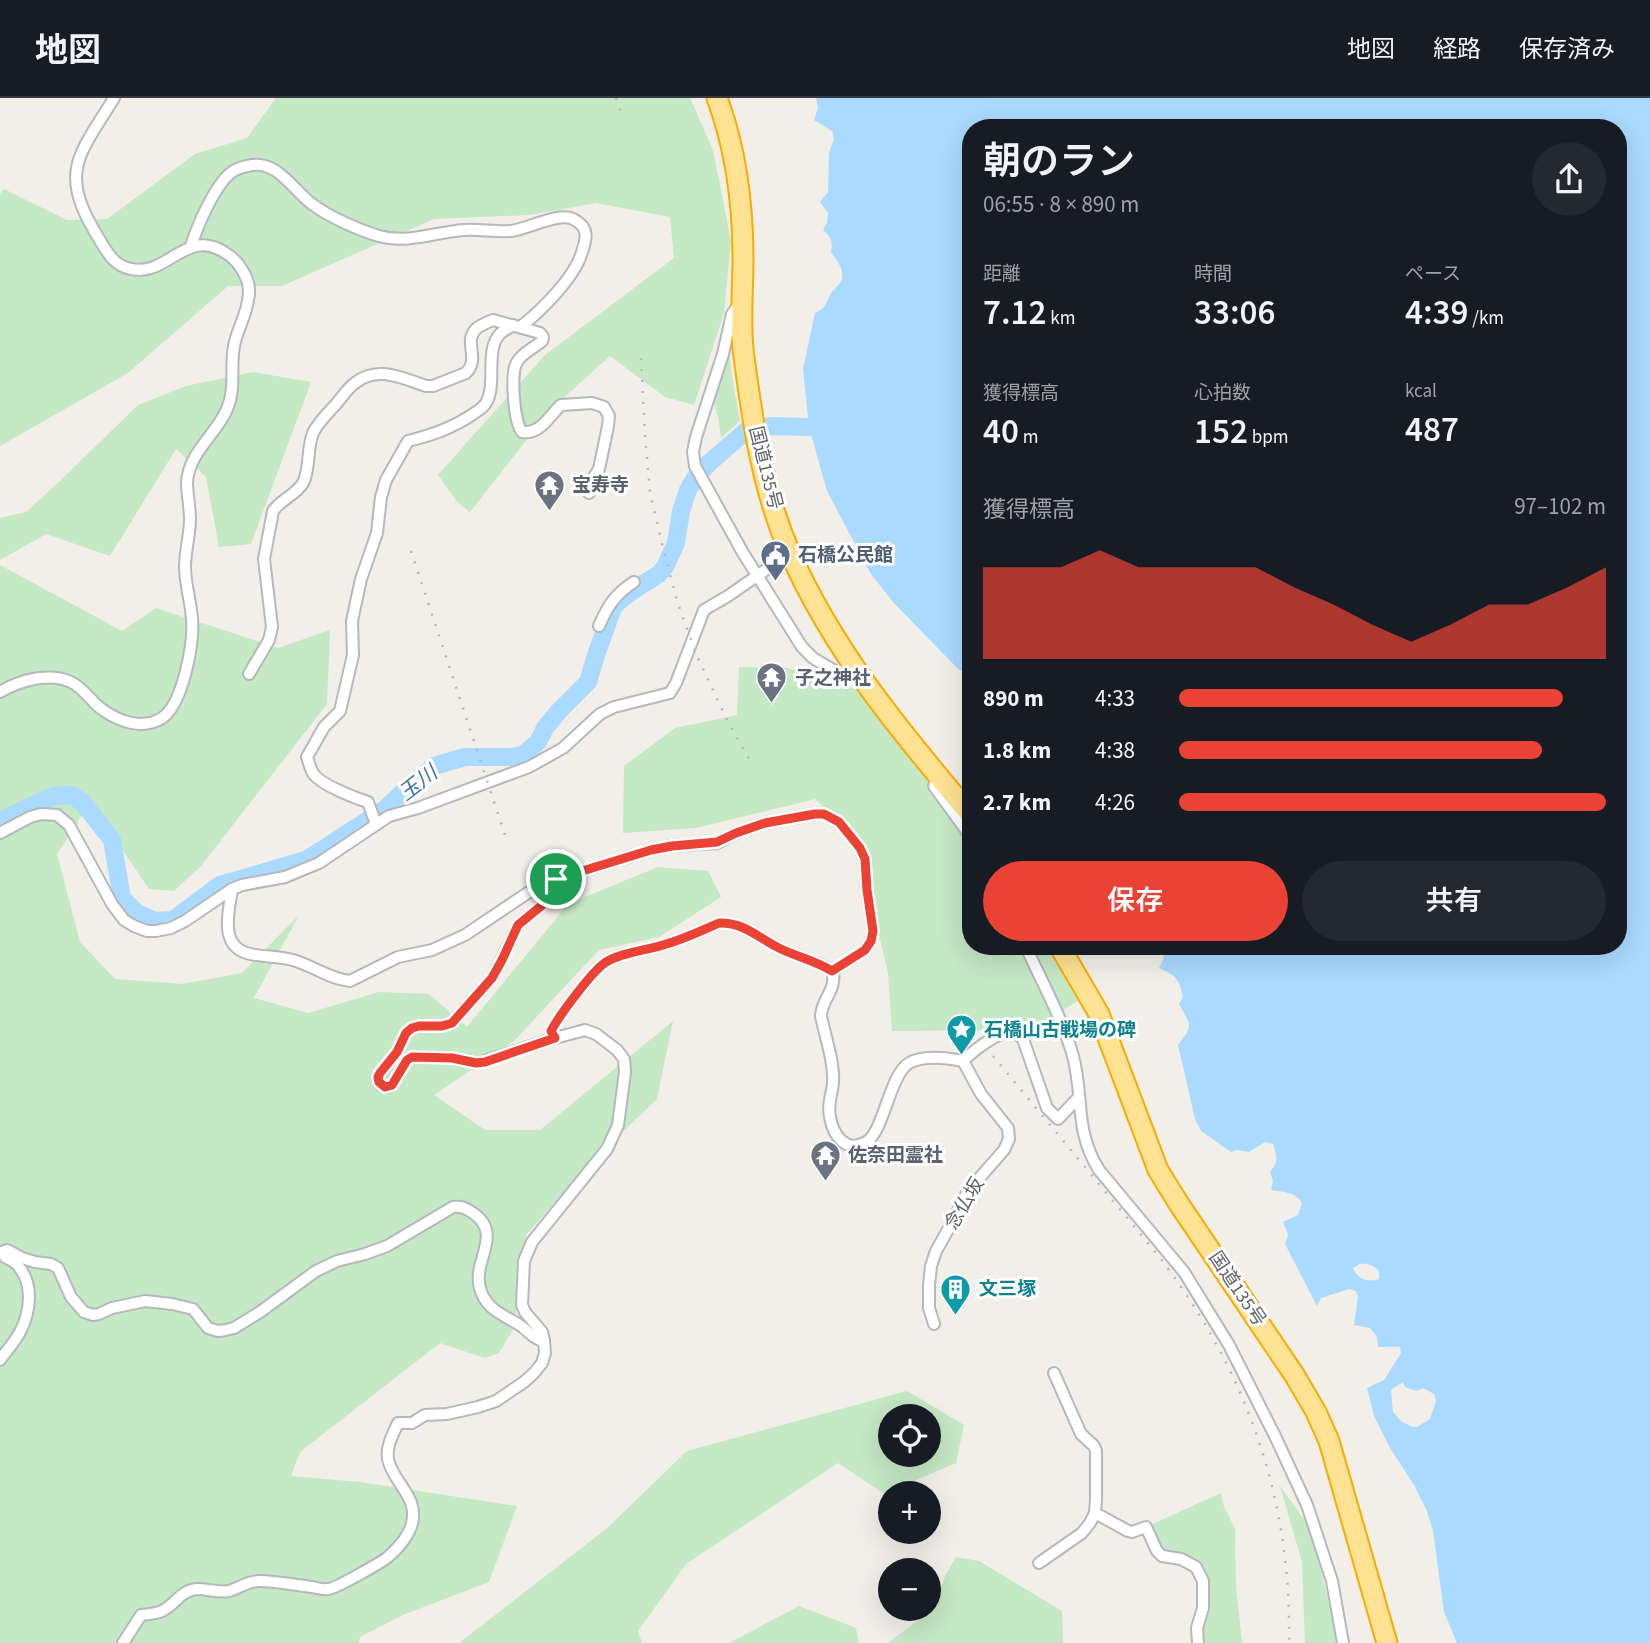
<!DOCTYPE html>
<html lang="ja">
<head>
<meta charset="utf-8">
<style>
  body { margin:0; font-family:"Source Sans 3","Noto Sans JP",sans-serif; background:#242831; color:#f1f3f6; height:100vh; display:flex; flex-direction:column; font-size:26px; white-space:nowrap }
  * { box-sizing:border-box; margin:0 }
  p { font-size:23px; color:#9ea1a6 }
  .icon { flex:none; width:38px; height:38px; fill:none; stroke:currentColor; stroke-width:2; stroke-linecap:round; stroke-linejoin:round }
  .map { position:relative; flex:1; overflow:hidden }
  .side { position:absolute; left:962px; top:21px; width:665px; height:836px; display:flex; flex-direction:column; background:#171b24; border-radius:28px; box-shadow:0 7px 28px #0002 }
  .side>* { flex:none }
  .tools { position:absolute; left:878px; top:1306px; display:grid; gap:14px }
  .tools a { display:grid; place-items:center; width:63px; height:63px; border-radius:50%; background:#171b24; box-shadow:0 7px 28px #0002; font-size:35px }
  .pin { position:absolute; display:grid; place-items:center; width:60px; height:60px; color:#fff; margin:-30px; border:4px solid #fff; border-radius:50%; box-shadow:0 2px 7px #0007 }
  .round { display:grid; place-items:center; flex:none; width:74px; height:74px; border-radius:37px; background:#242831 }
  .headline { display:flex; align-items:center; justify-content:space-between; height:119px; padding:0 21px }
  h1 { font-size:38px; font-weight:600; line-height:52px }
  .figures { display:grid; grid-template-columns:repeat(3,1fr); gap:10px; height:119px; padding:7px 21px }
  .figures div { display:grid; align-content:center }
  .figures b { font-size:35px; font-weight:600 }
  .figures small { font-size:19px; font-weight:400 }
  .figures p { font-size:19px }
  .chart { height:196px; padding:14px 21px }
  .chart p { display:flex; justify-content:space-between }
  .chart svg { width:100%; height:126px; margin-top:7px; fill:#ea4335; opacity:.7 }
  .primary-button { display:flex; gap:14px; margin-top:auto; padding:14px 21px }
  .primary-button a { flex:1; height:80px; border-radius:42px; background:#ea4335; color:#fff; font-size:28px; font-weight:600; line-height:80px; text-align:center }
  .primary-button a+a { background:#242831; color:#f1f3f6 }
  ul { padding:0 21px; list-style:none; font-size:23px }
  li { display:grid; grid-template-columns:112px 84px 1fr; align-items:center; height:52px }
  li i { height:18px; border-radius:9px; background:#ea4335 }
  header { display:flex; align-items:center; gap:42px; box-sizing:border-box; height:98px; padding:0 35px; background:#171b24; border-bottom:2px solid #363941 }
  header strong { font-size:33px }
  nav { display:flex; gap:38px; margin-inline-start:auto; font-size:24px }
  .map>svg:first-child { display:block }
  .green { fill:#c5e8c5; fill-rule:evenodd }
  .water { fill:#aadaff; fill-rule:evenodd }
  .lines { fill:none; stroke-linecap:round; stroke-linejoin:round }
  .river { stroke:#aadaff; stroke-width:18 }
  .street-casing { stroke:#b5b8bc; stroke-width:14 }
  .highway-casing { stroke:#f9ab00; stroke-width:23 }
  .street { stroke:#fff; stroke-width:10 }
  .highway { stroke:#fde293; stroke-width:19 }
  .rail { stroke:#b6b7b8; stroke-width:2.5; stroke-dasharray:2 9; stroke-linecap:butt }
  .route-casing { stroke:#fff; stroke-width:14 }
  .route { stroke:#ea4335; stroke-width:9 }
  .labels { text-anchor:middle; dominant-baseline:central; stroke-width:6; stroke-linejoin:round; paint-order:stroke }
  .street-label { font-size:19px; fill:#5f6368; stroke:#fff }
  .worship-label { font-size:19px; font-weight:bold; fill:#5b616d; stroke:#fff; text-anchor:start }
  .service-label { font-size:19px; font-weight:bold; fill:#4e5e75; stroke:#fff; text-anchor:start }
  .culture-label { font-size:19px; font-weight:bold; fill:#0d838f; stroke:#fff; text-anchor:start }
  .water-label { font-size:21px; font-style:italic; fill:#4174aa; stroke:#fff }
</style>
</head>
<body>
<header>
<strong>地図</strong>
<nav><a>地図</a><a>経路</a><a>保存済み</a></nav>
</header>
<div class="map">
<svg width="1650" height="1545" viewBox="0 0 1650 1545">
  <rect width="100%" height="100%" fill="#f1efe8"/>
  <g class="green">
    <path d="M 276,0 L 690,0 L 713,52 L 731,143 L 724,215 L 694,307 L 665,299 L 610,258 L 550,312 L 470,414 L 458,405 L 438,377 L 545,257 L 674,160 L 670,119 L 596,105 L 530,117 L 434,121 L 282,188 L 228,188 L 128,275 L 0,348 L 0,96 L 4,91 L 67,122 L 107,121 L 195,56 L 247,40 Z"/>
    <path d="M 729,249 L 732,279 L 740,323 L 721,340 L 718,318 L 713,302 Z"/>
    <path d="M 253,274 L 311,284 L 251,446 L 219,449 L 206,379 L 176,351 L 110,458 L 46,436 L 0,462 L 0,420 L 26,414 L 61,382 L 138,307 L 186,288 Z"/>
    <path d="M 0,467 L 122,533 L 156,510 L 278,550 L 330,532 L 327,606 L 201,768 L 174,793 L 149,791 L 107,729 L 88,708 L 57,756 L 80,844 L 115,881 L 182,886 L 242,875 L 299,817 L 254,900 L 308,915 L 379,894 L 429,896 L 467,929 L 568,806 L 658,769 L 708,773 L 721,799 L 659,839 L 599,852 L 514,943 L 434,997 L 485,1032 L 540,1032 L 673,923 L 657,1001 L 582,1073 L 526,1137 L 514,1230 L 499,1255 L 485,1260 L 440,1245 L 300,1354 L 291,1378 L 360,1384 L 517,1408 L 489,1484 L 403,1517 L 360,1539 L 359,1545 L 0,1545 Z"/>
    <path d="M 739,569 L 787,570 L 826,580 L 858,592 L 879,609 L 906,653 L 971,738 L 971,849 L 1047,849 L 1078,903 L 1030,932 L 892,933 L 888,875 L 880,841 L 871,780 L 841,723 L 815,701 L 696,730 L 623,735 L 624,668 L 675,630 L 737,617 Z"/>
    <path d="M 907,1293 L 964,1327 L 956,1365 L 884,1396 L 838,1365 L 686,1466 L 638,1533 L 642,1545 L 459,1545 L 606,1431 L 687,1353 ZM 891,1318 L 929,1318 L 929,1356 L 891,1356 Z"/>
    <path d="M 1280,1388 L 1311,1431 L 1332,1519 L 1341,1545 L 1305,1545 L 1302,1464 Z"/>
    <path d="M 1221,1395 L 1223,1406 L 1235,1431 L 1236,1488 L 1242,1545 L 1198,1545 L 1203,1510 L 1196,1469 L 1162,1458 L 1146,1429 Z"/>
    <path d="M 956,1459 L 979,1463 L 1062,1513 L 1063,1545 L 888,1545 L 933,1511 L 945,1478 Z"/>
    <path d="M 799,1508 L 856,1530 L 859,1545 L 729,1545 Z"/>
  </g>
  <path class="water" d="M 816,0 L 1650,0 L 1650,1545 L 1457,1545 L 1444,1514 L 1433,1433 L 1427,1413 L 1414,1387 L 1390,1350 L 1374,1318 L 1367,1290 L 1384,1282 L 1401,1255 L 1400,1249 L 1378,1249 L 1377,1239 L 1370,1230 L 1354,1227 L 1358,1198 L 1356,1193 L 1349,1191 L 1321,1200 L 1317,1208 L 1285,1146 L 1288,1137 L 1283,1124 L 1298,1117 L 1302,1105 C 1296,1094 1283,1094 1271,1092 L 1273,1083 L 1270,1074 C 1279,1063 1277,1059 1273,1046 L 1265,1044 L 1249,1054 L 1237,1052 L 1231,1054 L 1201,1033 L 1195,1021 L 1178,947 C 1194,927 1191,928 1179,906 L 1183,899 C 1179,880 1176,878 1159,870 L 1164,860 L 1160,849 L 1619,849 L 1619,30 L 971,30 L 971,572 L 959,572 L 893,504 L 871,476 L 827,393 L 809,329 L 803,271 L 815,215 C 824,211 825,208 829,199 C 831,193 837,190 840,185 C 847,174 837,163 831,154 C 833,143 831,139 823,132 L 827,125 L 828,115 L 820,104 L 828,94 L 829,55 L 834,41 L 832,33 L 814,22 L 818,10 ZM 1359,1166 C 1367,1165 1373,1167 1379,1173 L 1379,1181 C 1368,1185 1357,1181 1353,1170 ZM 1403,1284 L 1405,1289 L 1416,1293 L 1423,1290 L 1434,1296 L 1436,1303 L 1430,1321 L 1417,1329 L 1413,1329 L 1402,1324 L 1393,1314 L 1391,1292 Z"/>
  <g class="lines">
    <path class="river" d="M 0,724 L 20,713 L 54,698 L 72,697 L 83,705 L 112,742 L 122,800 L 137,815 L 155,823 L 173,822 L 220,787 L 306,762 L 385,711 L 404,693 L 434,668 L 465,659 L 512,659 L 523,657 L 538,644 L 545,630 L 559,613 L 588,584 L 596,557 L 613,510 L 619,503 L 631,494 L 659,476 L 665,469 L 676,445 L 681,413 L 688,392 L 695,380 L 709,365 L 746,333 L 771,328 L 809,329"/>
    <defs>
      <g id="street">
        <path d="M 191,148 C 197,129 215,86 232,74 C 237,70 246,68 252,67 C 278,63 294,93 312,106 C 329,119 359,132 379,138 C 408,146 436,134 464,132 C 479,131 495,134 511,133 C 528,131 558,114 573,121 C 591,130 586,142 581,157 C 573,181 540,214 520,229"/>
        <path d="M 740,205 L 732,216 L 723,256 L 696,339 L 693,354 L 695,368 L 743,455 L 802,549 L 813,560 L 840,576 L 863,581"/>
        <path d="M 599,528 C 607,509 615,496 634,484"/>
        <path d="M 249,576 L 269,542 L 272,529 L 264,461 L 273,413 C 281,401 298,396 304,383 C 310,368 307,350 313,335 C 318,324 329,314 337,305 C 342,299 348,290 355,285 C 377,267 403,280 426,288 L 433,288 L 466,275 C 481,260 462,243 477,230 C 481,227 488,224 493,222 L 540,235 L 543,239 L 542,243 C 534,250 523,254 517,264 C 510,275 514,324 522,334 C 540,337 549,318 561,307 L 592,305 L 604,309 L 609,318 L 608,328 L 599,371 L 592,382 L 589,395"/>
        <path d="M 0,594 C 20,582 49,574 71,584 C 84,590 91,604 103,612 C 120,624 143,632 162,620 C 183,606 194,545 192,521 C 191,504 185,486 185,469 C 185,453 190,437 190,421 C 190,409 187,396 187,384 C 189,354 216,337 227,311 C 236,291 230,269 234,248 C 237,232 246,218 248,202 C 250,194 249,185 245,177 C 240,167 233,159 224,154 C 186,130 167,179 131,171 C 115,168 108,156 101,144 C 88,123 72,96 77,70 C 80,49 103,19 114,0"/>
        <path d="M 937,678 L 934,688 L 971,739"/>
        <path d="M 376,726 L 368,704 C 355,700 319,686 313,675 C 310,671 309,664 307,659 L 324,629 L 340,613 L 353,557 L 352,523 L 361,481 L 377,435 L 381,399 L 386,382 L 408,343 C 432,337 453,330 473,316 C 478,313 483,310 486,305 C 497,287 485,253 499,237 C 502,233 509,230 513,227"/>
        <path d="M 0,735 L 30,719 L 41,716 L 57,717 L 69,727 L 112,806 L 124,822 L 134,828 L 147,833 L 156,833 L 171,830 L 185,823 L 232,791 L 242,787 L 285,779 L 319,765 L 389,718 L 418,710 L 529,669 L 563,650 L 600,616 L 614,609 L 670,595 L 676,585 L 704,512 L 728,498 L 790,455"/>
        <path d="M 232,791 C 229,813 218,849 250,856 C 264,859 279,858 293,862 C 313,868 330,881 350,883 L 398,859 L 432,852 L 465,837 L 541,786 L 651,752 L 672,748 L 717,745 L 736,735 L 765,725 L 815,716 L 824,716 L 839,724 L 860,750 L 865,762 L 867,792 L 873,833 L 871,843 L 865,852 L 833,873"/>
        <path d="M 1026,849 C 1042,884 1062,920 1073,958 C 1084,999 1074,1032 1099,1072 L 1184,1174 L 1229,1247 L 1275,1338 L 1307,1407 L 1332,1483 L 1343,1545"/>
        <path d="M 555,940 L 551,933 C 559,918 592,873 606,864 C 623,854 644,853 663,847 C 682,842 701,833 719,825 C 745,824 759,841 781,851 C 798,859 816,863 833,873 C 836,895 822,899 821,918 C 825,939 837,971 832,992 C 830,1001 828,1009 830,1019 C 833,1037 846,1056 866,1044 C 884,1034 889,978 909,965 C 923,957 948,960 963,963"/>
        <path d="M 963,963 C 974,952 998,934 1013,932 L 1023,941 L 1047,1010 L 1058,1021 L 1079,999"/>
        <path d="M 0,1155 L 7,1152 L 22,1160 L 35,1164 L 51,1166 L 58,1170 L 71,1199 L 84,1214 L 93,1217 L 99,1216 L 112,1210 L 145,1203 L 172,1206 L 193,1211 L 208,1230 L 218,1233 L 226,1232 L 234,1230 L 260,1214 L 316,1173 L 337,1163 L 365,1156 L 387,1148 L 453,1109 C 461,1108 466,1110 473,1115 C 504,1136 472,1163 480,1190 C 485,1210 501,1216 518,1226 C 527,1231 534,1242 544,1243"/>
        <path d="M 934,1226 L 929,1210 L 929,1187 L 931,1168 L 936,1153 L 949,1130 L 968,1093 L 1004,1052 L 1009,1041 L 1008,1030 L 981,996 L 963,963"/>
        <path d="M 0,1262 C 6,1253 15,1244 20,1234 C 30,1215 34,1187 19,1169 C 16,1164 10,1162 5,1159"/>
        <path d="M 1054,1275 L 1081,1336 L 1094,1348 L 1096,1353 L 1096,1401 L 1095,1415 L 1128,1433 L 1132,1434 L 1146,1429 L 1157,1453 L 1162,1458 L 1181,1461 L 1196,1469 L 1203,1483 L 1203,1510 L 1197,1530 L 1198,1545"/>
        <path d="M 1039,1465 L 1082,1435 L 1090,1425 L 1095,1415"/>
        <path d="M 123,1545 L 141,1517 C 148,1516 156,1516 162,1513 C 175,1507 181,1492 197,1491 C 208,1491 218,1495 229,1493 C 240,1490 247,1483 259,1483 C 276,1483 294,1487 312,1489 C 317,1490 323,1492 328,1491 C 335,1491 382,1464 388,1459 C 397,1451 407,1440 411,1429 C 421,1399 393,1386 388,1361 C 386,1348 393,1336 398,1325 L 412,1325 L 425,1317 L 447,1316 L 478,1309 L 496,1303 L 524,1284 L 534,1275 L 542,1265 L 545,1255 L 544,1243 L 542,1234 L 525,1214 L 522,1207 L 524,1163 L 532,1144 L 607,1051 L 618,1027 L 625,974 L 624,961 L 617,952 L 596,936 L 585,932 L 555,940 L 485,963 L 476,965 L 452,960 L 412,959 L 407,962 L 392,987 L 388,989 L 382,988 L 379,984 L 378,979 L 397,954 L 406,935 L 412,930 L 419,928 L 442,928 L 452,925 L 492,880 L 502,861 L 518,827 L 546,804 L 556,781"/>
      </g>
      <g id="highway">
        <path d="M 717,0 C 736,51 743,108 743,161 C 743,191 740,222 743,251 C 752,321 762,392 791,457 C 834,554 903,637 971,717"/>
        <path d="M 1060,849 L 1099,916 L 1158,1072 L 1179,1106 L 1295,1278 L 1316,1314 L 1329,1343 L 1387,1545"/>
      </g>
    </defs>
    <use href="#street" class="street-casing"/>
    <use href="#highway" class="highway-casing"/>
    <use href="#street" class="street"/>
    <use href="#highway" class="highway"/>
    <g class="rail">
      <path d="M 616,0 L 621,15"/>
      <path d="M 641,260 L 645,337 L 650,394 L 663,450 L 678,506 L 697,558 L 727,622 L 751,664"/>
      <path d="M 411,453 L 507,743"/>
      <path d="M 993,958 L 1157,1156 C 1246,1271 1292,1400 1289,1545"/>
    </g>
  </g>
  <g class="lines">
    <defs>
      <path id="route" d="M 815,716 L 824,716 L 839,724 L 860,750 L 865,761 L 867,792 L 873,833 L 871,843 L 865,852 L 832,873 C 816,863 798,859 781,851 C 759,841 745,824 719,825 C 701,833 682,842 663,847 C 644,853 623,854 606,864 C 592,873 559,918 551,933 L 555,940 L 485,964 L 476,965 L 452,960 L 412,959 L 407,962 L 392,987 L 385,989 L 379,984 L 378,979 L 380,975 L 397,954 L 406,935 L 412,930 L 419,928 L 442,928 L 452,925 L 492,880 L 502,862 L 518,827 L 546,804 L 556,781 L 651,752 L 672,748 L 717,744 L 736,735 L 765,725 Z"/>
    </defs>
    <use href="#route" class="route-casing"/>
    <use href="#route" class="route"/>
  </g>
  <defs>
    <symbol id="temple-pin" viewBox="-11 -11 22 30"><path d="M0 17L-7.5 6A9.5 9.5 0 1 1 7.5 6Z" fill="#6b7280" stroke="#fff"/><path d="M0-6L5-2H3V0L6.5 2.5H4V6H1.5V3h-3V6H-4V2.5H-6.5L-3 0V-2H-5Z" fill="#fff"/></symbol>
    <symbol id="civic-pin" viewBox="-11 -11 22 30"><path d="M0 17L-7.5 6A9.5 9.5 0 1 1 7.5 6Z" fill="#5c6f8a" stroke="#fff"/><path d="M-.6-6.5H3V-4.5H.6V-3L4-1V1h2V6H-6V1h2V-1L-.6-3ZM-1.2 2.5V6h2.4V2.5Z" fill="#fff"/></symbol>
    <symbol id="sight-pin" viewBox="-11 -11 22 30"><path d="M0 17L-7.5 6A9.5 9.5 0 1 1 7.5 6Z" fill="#0f9aa8" stroke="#fff"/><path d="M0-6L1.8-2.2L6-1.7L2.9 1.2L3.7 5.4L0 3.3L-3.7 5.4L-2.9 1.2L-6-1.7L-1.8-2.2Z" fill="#fff"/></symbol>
    <symbol id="building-pin" viewBox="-11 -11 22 30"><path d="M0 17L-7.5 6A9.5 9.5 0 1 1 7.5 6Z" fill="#0f9aa8" stroke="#fff"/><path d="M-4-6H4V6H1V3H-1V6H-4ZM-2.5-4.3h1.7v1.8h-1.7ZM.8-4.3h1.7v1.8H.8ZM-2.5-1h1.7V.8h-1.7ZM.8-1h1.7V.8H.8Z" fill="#fff"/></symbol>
  </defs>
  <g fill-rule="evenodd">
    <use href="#temple-pin" x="532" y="370" width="35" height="47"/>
    <use href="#civic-pin" x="758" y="440" width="35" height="47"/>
    <use href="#temple-pin" x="754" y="562" width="35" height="47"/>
    <use href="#sight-pin" x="944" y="914" width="35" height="47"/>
    <use href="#temple-pin" x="808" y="1040" width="35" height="47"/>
    <use href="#building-pin" x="938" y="1174" width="35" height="47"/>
  </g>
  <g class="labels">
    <g class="street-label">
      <text transform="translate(765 370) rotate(76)">国道135号</text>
      <text transform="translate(965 1106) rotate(-59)">念仏坂</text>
      <text transform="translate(1237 1191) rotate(56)">国道135号</text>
    </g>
    <g class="worship-label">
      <text x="572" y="387">宝寿寺</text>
      <text x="795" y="580">子之神社</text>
      <text x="848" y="1057">佐奈田霊社</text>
    </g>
    <g class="service-label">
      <text x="798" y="457">石橋公民館</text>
    </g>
    <g class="culture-label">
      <text x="984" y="932">石橋山古戦場の碑</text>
      <text x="979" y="1191">文三塚</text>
    </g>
    <g class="water-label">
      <text transform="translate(418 685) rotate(-38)">玉川</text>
    </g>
  </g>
</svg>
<div class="tools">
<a><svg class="icon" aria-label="locate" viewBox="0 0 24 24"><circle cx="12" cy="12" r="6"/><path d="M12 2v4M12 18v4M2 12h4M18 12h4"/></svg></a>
<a>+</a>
<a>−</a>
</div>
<div class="pin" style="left:556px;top:781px;background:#1e9e55"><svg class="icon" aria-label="arrive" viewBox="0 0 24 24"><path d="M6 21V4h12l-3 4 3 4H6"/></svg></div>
<section class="side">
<div class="headline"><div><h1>朝のラン</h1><p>06:55 · 8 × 890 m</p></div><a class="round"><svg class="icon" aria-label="share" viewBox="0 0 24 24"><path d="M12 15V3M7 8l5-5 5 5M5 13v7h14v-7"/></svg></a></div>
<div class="figures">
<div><p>距離</p><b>7.12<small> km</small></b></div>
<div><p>時間</p><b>33:06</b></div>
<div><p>ペース</p><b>4:39<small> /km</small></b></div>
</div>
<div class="figures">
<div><p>獲得標高</p><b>40<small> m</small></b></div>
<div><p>心拍数</p><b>152<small> bpm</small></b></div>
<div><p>kcal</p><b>487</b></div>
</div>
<div class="chart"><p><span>獲得標高</span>97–102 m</p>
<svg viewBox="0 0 160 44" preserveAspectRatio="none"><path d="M0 44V12L10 12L20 12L30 6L40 12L50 12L60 12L70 12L80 19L90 25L100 32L110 38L120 32L130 25L140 25L150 19L160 12V44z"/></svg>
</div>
<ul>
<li><b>890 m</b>4:33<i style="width:90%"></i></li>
<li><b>1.8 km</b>4:38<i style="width:85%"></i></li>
<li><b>2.7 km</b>4:26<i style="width:100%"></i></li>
</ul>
<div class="primary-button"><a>保存</a><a>共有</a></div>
</section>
</div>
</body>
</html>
